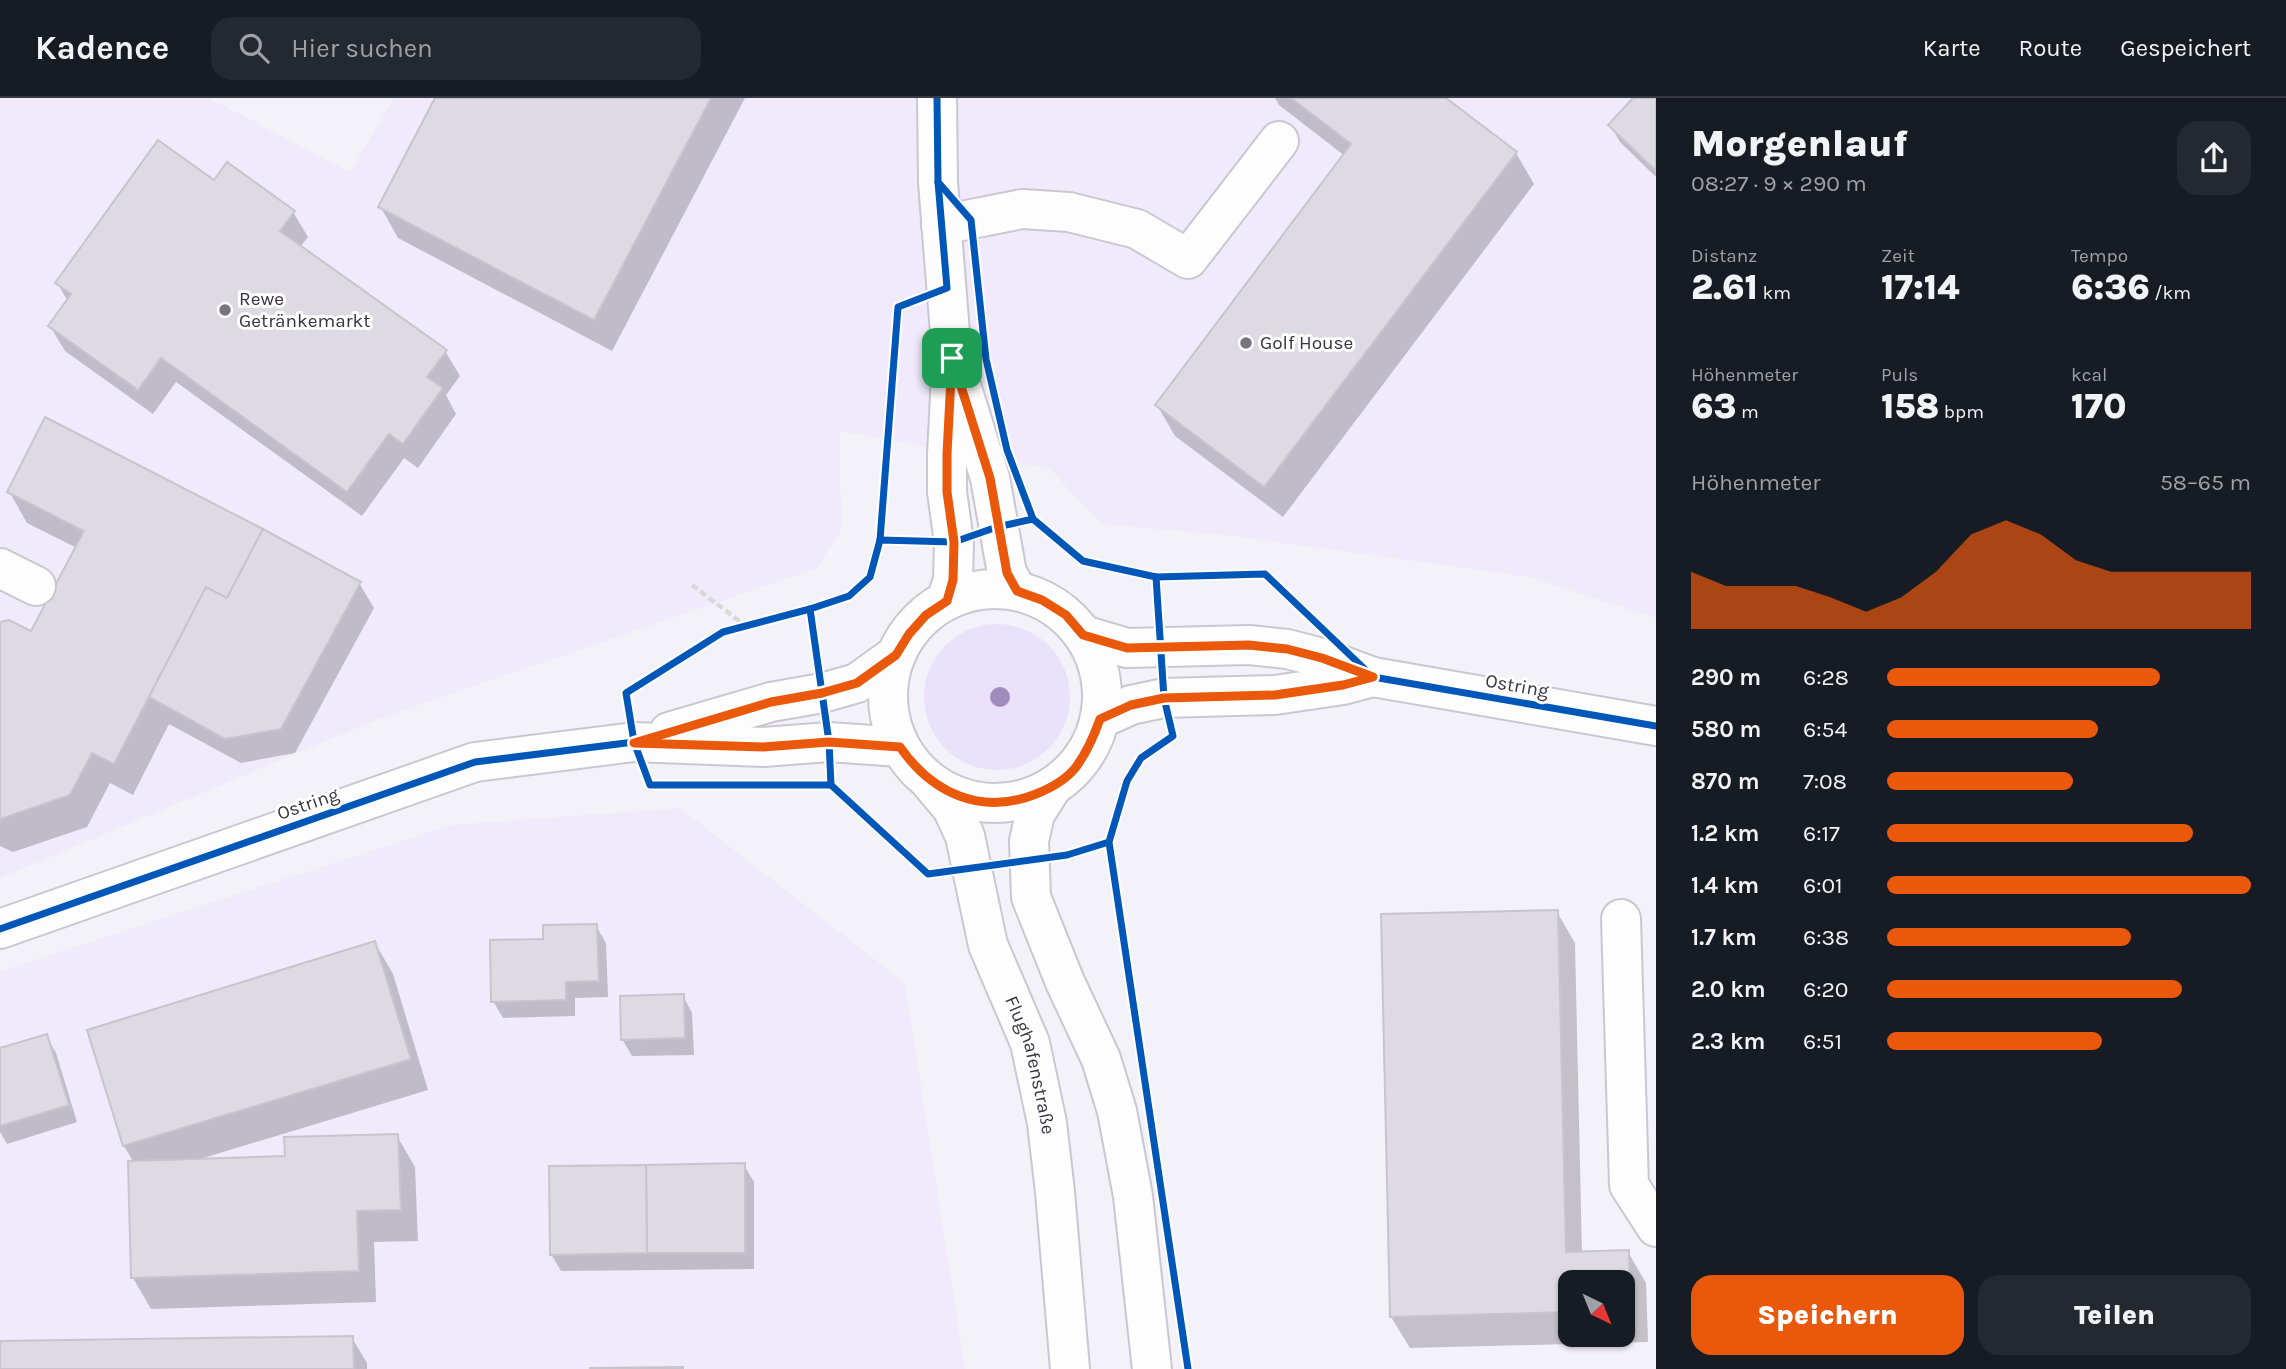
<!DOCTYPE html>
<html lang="de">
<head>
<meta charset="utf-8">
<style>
  body { margin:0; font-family:Karla,sans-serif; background:#242831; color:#f1f3f6; height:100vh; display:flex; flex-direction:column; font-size:26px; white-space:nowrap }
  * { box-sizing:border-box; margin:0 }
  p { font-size:23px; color:#9ea1a6 }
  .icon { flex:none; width:38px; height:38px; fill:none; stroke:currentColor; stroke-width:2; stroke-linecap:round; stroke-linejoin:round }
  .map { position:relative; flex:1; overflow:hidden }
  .sheet { display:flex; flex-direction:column; background:#171b24; width:630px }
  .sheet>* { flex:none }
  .needle { width:46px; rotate:137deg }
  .buttons { position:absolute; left:1558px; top:1172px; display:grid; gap:14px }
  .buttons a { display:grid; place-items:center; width:77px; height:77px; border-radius:14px; background:#171b24; box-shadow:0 2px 5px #0004; font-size:35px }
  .pin { position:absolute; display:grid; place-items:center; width:60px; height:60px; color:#fff; margin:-30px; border-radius:14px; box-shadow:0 4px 10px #0006 }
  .round { display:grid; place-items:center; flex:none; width:74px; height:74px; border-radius:21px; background:#242831 }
  .summary { display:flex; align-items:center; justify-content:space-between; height:119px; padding:0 35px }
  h1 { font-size:38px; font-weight:800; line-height:52px }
  .metrics { display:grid; grid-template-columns:repeat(3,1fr); gap:10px; height:119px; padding:7px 35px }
  .metrics div { display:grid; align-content:center }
  .metrics b { font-size:35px; font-weight:800 }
  .metrics small { font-size:19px; font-weight:400 }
  .metrics p { font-size:19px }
  .chart { height:196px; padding:14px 35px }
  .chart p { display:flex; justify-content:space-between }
  .chart svg { width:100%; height:126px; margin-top:7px; fill:#ea580c; opacity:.7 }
  .cta { display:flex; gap:14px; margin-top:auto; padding:14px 35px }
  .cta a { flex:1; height:80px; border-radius:21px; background:#ea580c; color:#fff; font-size:28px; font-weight:800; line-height:80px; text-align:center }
  .cta a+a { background:#242831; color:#f1f3f6 }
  ul { padding:0 35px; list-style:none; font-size:23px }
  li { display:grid; grid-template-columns:112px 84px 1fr; align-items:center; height:52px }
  li i { height:18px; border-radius:9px; background:#ea580c }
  header { display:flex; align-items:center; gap:42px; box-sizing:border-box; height:98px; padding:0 35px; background:#171b24; border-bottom:2px solid #363941 }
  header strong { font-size:33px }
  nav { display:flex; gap:38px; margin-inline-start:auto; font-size:24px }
  .search { width:490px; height:63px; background:#242831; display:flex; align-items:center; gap:18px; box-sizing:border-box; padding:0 24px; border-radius:21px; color:#9ea1a6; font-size:26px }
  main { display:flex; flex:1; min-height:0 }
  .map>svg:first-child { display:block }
  .built { fill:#f0eafb }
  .green { fill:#eae2fb }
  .shadow { fill:#0003; fill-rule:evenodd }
  .building { fill:#dddae4; stroke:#c7c4ce; stroke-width:2 }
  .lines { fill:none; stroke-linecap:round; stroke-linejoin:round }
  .minor-casing { stroke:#cac7d0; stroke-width:42 }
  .path { stroke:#d9d8da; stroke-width:4.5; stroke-dasharray:7 3.5; stroke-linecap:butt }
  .minor { stroke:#fdfdfe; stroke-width:38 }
  .cycleway-casing { stroke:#fefefe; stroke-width:11 }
  .cycleway { stroke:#0057b8; stroke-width:7 }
  .tree { fill:#a08bbd }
  .route-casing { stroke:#fff; stroke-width:14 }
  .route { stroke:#ea580c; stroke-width:9 }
  .poi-dot { fill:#787580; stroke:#fefefe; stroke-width:2.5 }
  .labels { text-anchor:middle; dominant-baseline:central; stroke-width:6; stroke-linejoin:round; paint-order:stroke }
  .poi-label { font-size:19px; fill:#36323f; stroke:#fefefe; text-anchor:start }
  .street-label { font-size:19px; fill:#36323f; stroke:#fefefe }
</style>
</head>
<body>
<header>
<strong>Kadence</strong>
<div class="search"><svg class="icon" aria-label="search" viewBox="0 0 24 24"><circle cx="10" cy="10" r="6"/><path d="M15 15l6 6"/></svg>Hier suchen</div>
<nav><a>Karte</a><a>Route</a><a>Gespeichert</a></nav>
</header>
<main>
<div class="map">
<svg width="1656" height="1271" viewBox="0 0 1656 1271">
  <rect width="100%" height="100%" fill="#f4f2f9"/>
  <g class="built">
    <path d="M 0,0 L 209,0 L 350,74 L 394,0 L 1656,0 L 1656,520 L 1529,479 L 1225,437 L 1101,426 L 1050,371 L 840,333 L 841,433 L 817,470 L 376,622 L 0,780 Z"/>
    <path d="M 680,710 L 905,885 L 965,1271 L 0,1271 L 0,873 L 451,727 Z"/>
  </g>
  <circle class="green" cx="997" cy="599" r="73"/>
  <g class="shadow">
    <path d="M 437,0 L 745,0 L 612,253 L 398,140 L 380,108 Z"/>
    <path d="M 1275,0 L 1443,0 L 1516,55 L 1534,86 L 1283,419 L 1175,338 L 1157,307 L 1345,58 L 1279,7 Z"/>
    <path d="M 1635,0 L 1656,0 L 1656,79 L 1620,44 L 1610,27 Z"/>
    <path d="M 214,85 L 293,114 L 308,139 L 300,149 L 445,253 L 460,278 L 446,297 L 456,316 L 418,370 L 404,360 L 362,418 L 176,284 L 153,316 L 65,253 L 50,228 L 68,203 L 57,185 Z"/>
    <path d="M 9,393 L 359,485 L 374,510 L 295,655 L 241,665 L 169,626 L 133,697 L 110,685 L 87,729 L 13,754 L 0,748 L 0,526 L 32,535 L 77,450 L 27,425 Z"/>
    <path d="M 1557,814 L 1575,845 L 1582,1155 L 1628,1154 L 1646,1185 L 1648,1244 L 1410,1250 L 1391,1219 ZM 1570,1185 L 1622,1185 L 1622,1237 L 1570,1237 Z"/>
    <path d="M 596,828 L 606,845 L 608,899 L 575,900 L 575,918 L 503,920 L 493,903 L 545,843 Z"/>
    <path d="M 375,845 L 393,876 L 428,992 L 200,1061 L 287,1060 L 397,1038 L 415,1069 L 418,1143 L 374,1144 L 376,1204 L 151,1211 L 133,1180 L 134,1065 L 124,1048 L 89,933 Z"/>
    <path d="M 683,898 L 692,915 L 694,957 L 632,958 L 622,941 Z"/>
    <path d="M 46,938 L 56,955 L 77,1024 L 7,1046 L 0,1034 L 0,952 Z"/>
    <path d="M 744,1067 L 754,1084 L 754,1171 L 561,1173 L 551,1156 Z"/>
    <path d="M 352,1240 L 367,1265 L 367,1271 L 0,1271 L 0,1245 Z"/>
  </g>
  <g class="building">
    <path d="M 435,0 L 711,0 L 594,222 L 378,109 Z"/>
    <path d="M 1291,0 L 1446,0 L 1517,54 L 1264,389 L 1155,307 L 1351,46 Z"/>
    <path d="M 1633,0 L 1656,0 L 1656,73 L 1608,27 Z"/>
    <path d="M 158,42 L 214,82 L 227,64 L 295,113 L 280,133 L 447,252 L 427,279 L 443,290 L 403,346 L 389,336 L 347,394 L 161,260 L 138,292 L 48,228 L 71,196 L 55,185 Z"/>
    <path d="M 45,319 L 263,431 L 227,500 L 206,489 L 114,666 L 92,655 L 70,697 L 0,721 L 0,524 L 9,522 L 31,533 L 84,433 L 7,394 Z"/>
    <path d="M 263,431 L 361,484 L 281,631 L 225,641 L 149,599 L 206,489 L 227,500 Z"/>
    <path d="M 1558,812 L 1566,1154 L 1629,1152 L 1630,1213 L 1622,1213 L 1622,1185 L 1570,1185 L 1570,1214 L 1390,1219 L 1381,816 Z"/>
    <path d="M 597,826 L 599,883 L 566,884 L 566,902 L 491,904 L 490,842 L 543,841 L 543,827 Z"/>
    <path d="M 375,843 L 411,961 L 123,1048 L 87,932 Z"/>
    <path d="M 684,896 L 685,940 L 621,942 L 620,898 Z"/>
    <path d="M 47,936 L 69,1007 L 0,1028 L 0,950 Z"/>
    <path d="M 398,1036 L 401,1112 L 357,1113 L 359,1173 L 131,1180 L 128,1063 L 285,1058 L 284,1039 Z"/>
    <path d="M 745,1065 L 745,1155 L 647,1155 L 646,1067 Z"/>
    <path d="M 646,1067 L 647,1155 L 550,1157 L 549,1068 Z"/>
    <path d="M 353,1238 L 354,1271 L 0,1271 L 0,1243 Z"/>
    <path d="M 683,1269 L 683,1271 L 590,1271 L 590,1270 Z"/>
  </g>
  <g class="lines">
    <defs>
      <g id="minor">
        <path d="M 937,0 L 938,84 L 952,260 L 947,356 L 947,394 L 954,444 L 953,482 L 946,503"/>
        <path d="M 941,127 L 1022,111 L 1069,114 L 1137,131 L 1188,161 L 1279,43"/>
        <path d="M 960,284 L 990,380 L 1007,475 L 1017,493"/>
        <path d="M 0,470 L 36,488"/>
        <circle cx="995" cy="598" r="107"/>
        <path d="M 1083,537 L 1127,550 L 1249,547 L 1287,551 L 1322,560 L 1373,579 L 1656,628"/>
        <path d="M 1100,621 L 1131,607 L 1164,600 L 1275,597 L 1343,587 L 1373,579"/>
        <path d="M 669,634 L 771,604 L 822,595 L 857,585 L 896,557"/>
        <path id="s1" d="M 931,685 L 952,710 L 965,738 L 988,847 L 1030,945 L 1047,1025 L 1055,1094 L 1070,1271"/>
        <path d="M 1052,689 L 1035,716 L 1029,743 L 1031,799 L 1065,884 L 1101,961 L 1117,1013 L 1133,1098 L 1152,1271"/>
        <path d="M 1621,821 L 1629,1087 L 1656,1129"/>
        <path d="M 0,831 L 475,664 L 634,644 L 763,649 L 829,644 L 900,649"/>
      </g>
    </defs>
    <use href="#minor" class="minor-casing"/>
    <path class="path" d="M 692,487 L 746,528"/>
    <use href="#minor" class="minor"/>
    <defs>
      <g id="cycleway">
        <path d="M 938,84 L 971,122 L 986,261 L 1007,352 L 1033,421"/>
        <path d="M 880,442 L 898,209 L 947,190 L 938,84 L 937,0"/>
        <path d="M 1156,479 L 1265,476 L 1373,579"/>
        <path d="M 810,511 L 723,534 L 626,595 L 634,644 L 650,687 L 831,687"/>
        <path d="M 1373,579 L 1656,628"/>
        <path d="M 1109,744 L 1067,757 L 928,776 L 831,687 L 829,644 L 810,511 L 849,498 L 870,479 L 880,442 L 954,444 L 997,429 L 1033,421 L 1083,463 L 1156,479 L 1164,600 L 1173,638 L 1141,660 L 1127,683 L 1109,744 L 1188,1271"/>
        <path d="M 0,831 L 475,664 L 634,644"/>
      </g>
    </defs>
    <use href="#cycleway" class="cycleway-casing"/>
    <use href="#cycleway" class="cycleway"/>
  </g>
  <circle class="tree" cx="1000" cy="599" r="10"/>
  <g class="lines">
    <defs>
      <path id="route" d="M 952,260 L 990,380 L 1007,475 L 1017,493 L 1042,502 L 1066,517 L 1083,537 L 1127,550 L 1249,547 L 1287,551 L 1322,560 L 1373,579 L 1343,587 L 1275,597 L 1164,600 L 1131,607 L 1100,621 C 1094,638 1087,654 1076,669 C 1066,682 1051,690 1036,696 C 981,718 932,695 900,649 L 829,644 L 763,649 L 634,645 L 771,604 L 822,595 L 857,585 L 896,557 L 909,536 L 926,517 L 947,503 L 953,482 L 954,444 L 947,394 L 947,356 Z"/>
    </defs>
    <use href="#route" class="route-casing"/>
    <use href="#route" class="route"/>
  </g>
  <g class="poi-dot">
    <circle cx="225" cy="212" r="7"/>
    <circle cx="1246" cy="245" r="7"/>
  </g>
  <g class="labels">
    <g class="poi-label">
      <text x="239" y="201">Rewe<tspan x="239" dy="22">Getränkemarkt</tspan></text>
      <text x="1260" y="245">Golf House</text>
    </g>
    <g class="street-label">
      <text transform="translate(1517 588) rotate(10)">Ostring</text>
      <text transform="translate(308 706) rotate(-19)">Ostring</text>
      <text stroke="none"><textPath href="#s1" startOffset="303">Flughafenstraße</textPath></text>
    </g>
  </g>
</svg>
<div class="buttons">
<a><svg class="needle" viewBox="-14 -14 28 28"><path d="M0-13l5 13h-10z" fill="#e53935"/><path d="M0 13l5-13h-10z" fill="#9ea1a6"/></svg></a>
</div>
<div class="pin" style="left:952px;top:260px;background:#1e9e55"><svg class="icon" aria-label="arrive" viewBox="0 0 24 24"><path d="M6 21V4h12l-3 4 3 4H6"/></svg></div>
</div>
<section class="sheet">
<div class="summary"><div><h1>Morgenlauf</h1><p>08:27 · 9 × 290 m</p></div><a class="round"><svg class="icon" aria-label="share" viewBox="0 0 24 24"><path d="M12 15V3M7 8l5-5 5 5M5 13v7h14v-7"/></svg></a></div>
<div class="metrics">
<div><p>Distanz</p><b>2.61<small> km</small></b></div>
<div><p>Zeit</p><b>17:14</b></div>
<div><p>Tempo</p><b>6:36<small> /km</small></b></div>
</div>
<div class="metrics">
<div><p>Höhenmeter</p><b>63<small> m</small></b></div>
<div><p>Puls</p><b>158<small> bpm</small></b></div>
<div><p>kcal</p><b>170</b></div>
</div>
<div class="chart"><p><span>Höhenmeter</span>58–65 m</p>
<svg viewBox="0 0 160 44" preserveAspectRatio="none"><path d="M0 44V24L10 29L20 29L30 29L40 33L50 38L60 33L70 24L80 11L90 6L100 11L110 20L120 24L130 24L140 24L150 24L160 24V44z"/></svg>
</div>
<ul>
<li><b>290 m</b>6:28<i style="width:75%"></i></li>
<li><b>580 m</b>6:54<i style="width:58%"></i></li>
<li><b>870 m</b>7:08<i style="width:51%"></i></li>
<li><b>1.2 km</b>6:17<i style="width:84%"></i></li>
<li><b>1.4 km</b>6:01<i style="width:100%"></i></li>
<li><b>1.7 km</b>6:38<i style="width:67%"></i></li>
<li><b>2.0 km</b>6:20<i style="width:81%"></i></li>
<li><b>2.3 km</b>6:51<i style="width:59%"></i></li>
</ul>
<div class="cta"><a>Speichern</a><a>Teilen</a></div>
</section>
</main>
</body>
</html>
